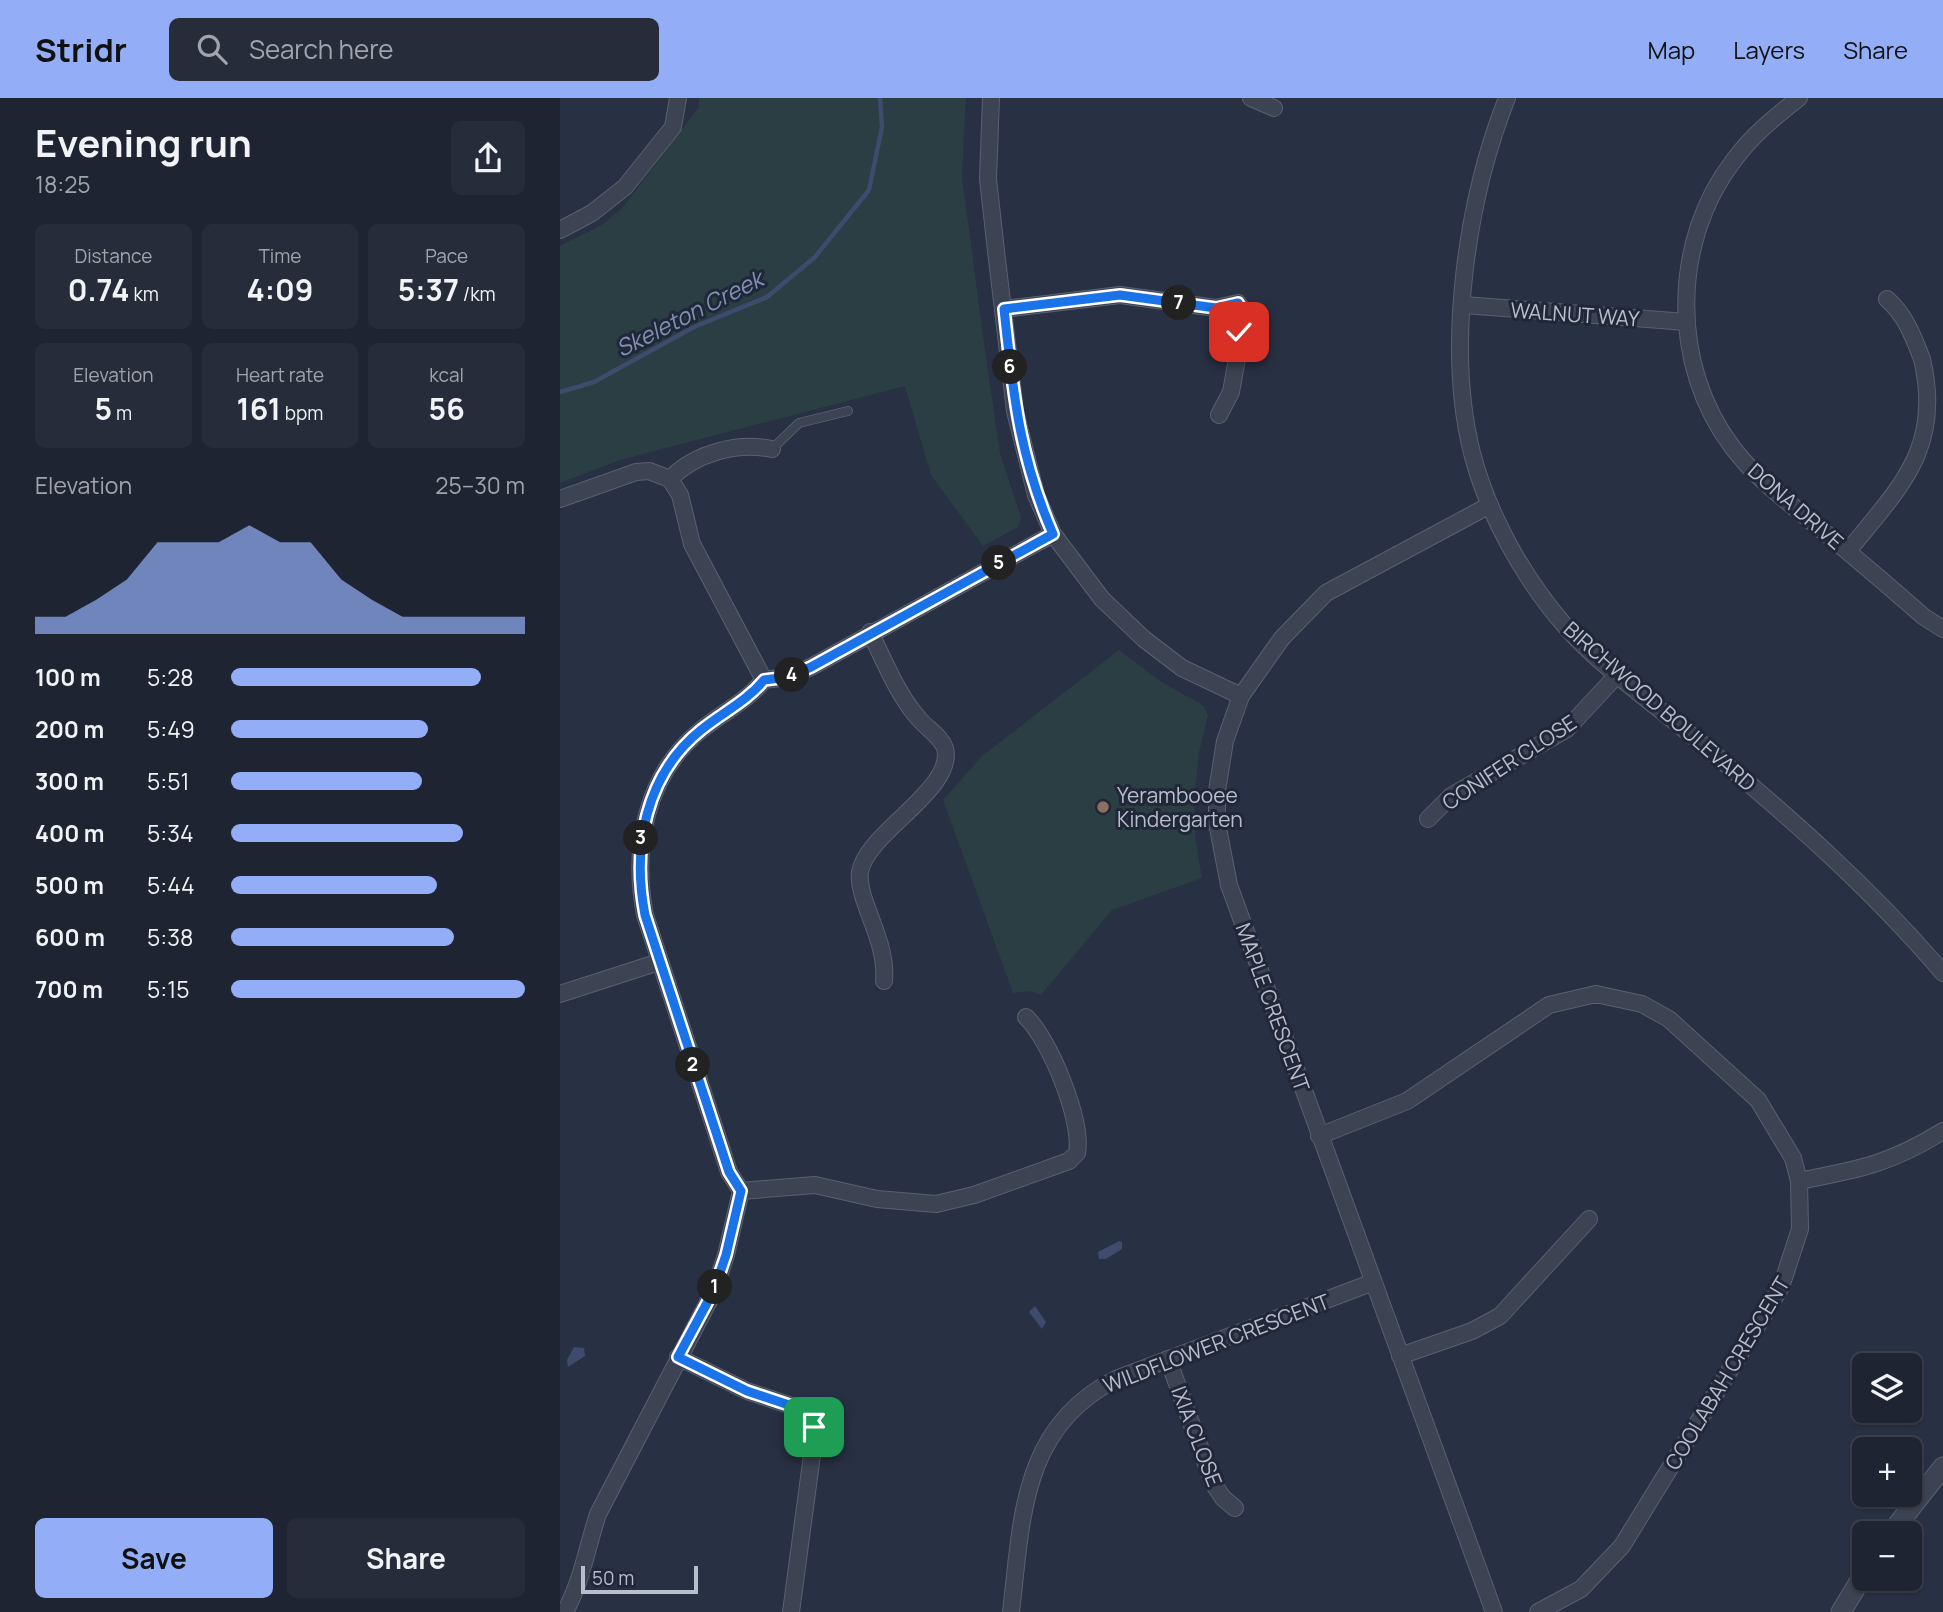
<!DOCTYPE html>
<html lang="en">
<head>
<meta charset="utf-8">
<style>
  body { margin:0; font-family:Manrope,sans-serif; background:#262c3a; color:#f1f3f6; height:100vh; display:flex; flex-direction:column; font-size:26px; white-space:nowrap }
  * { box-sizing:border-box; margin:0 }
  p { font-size:23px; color:#a1a4ac }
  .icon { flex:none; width:38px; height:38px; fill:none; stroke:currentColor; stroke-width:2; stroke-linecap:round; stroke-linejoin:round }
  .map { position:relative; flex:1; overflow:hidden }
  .drawer { display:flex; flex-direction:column; background:#1e2432; width:560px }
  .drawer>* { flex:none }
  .buttons { position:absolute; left:1292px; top:1255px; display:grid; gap:14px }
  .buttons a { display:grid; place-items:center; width:70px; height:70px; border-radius:10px; background:#1e2432; box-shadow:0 2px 5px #0004,0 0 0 2px #3c414d; font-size:35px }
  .scale { position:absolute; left:21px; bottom:18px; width:117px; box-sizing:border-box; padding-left:7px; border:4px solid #b9becc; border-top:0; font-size:19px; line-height:24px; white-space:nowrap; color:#b9becc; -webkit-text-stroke:5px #202738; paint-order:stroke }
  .pin { position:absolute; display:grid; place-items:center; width:60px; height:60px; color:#fff; margin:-30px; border-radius:14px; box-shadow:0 4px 10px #0006 }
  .km { position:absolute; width:35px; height:35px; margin:-18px; border-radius:50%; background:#222; color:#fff; font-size:19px; line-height:35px; text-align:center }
  .round { display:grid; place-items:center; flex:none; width:74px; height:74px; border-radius:10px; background:#262c3a }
  .summary { display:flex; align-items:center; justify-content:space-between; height:119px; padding:0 35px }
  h1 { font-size:38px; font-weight:700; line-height:52px }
  .figures { display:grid; grid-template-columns:repeat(3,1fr); gap:10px; height:119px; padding:7px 35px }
  .figures div { display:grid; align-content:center; border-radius:10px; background:#262c3a; text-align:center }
  .figures b { font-size:30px; font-weight:700 }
  .figures small { font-size:19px; font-weight:400 }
  .figures p { font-size:19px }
  .chart { height:196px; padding:14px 35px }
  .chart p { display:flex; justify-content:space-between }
  .chart svg { width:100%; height:126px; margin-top:7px; fill:#93aef7; opacity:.7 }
  .primary-button { display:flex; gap:14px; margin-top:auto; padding:14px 35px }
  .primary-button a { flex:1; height:80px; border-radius:10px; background:#93aef7; color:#111; font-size:28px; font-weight:700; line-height:80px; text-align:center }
  .primary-button a+a { background:#262c3a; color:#f1f3f6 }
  ul { padding:0 35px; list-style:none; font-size:23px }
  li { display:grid; grid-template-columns:112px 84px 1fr; align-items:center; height:52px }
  li i { height:18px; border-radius:9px; background:#93aef7 }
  header { display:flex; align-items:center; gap:42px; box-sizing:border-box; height:98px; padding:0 35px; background:#93aef7; color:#111 }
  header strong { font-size:33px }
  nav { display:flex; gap:38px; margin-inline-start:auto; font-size:24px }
  .search { width:490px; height:63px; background:#262c3a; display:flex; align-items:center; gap:18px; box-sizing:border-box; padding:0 24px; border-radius:10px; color:#a1a4ac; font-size:26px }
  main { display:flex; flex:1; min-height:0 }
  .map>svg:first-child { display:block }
  .green { fill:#2a3e44 }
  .water { fill:#3e4b6c }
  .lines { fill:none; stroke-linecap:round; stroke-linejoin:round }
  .stream { stroke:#3e4b6c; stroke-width:4.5 }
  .service-casing { stroke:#5a6070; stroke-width:10 }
  .minor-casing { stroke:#5a6070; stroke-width:18 }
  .tertiary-casing { stroke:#5a6070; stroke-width:21 }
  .service { stroke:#3c4353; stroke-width:8 }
  .minor { stroke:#3c4353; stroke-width:16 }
  .tertiary { stroke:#3c4353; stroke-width:19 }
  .route-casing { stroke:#fff; stroke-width:14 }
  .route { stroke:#1a73e8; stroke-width:9 }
  .education-dot { fill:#8d6e63; stroke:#202738; stroke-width:2.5 }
  .labels { text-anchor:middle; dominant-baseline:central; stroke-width:6; stroke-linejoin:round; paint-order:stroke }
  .street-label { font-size:21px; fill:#b9becc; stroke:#202738 }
  .poi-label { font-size:21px; fill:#b9becc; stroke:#202738; text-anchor:start }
  .water-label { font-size:23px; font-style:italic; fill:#8190b3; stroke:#202738 }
</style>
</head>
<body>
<header>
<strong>Stridr</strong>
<div class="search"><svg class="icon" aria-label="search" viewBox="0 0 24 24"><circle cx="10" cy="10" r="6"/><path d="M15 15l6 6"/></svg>Search here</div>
<nav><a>Map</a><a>Layers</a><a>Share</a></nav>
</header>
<main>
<section class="drawer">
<div class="summary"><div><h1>Evening run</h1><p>18:25</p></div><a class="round"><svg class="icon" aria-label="share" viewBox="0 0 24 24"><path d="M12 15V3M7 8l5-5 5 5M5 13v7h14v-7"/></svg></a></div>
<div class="figures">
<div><p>Distance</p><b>0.74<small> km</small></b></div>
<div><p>Time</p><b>4:09</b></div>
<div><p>Pace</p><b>5:37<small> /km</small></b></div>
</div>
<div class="figures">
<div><p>Elevation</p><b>5<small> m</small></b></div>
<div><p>Heart rate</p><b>161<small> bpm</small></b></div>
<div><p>kcal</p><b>56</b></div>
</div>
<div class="chart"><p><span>Elevation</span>25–30 m</p>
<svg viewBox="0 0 160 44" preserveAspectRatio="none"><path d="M0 44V38L10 38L20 32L30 25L40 12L50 12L60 12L70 6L80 12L90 12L100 25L110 32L120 38L130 38L140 38L150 38L160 38V44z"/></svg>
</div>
<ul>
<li><b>100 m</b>5:28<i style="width:85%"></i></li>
<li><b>200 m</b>5:49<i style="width:67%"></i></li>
<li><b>300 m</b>5:51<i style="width:65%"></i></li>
<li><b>400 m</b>5:34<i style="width:79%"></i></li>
<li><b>500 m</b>5:44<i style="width:70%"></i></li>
<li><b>600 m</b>5:38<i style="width:76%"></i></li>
<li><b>700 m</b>5:15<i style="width:100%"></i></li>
</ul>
<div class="primary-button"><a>Save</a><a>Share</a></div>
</section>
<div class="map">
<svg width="1383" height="1514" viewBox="0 0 1383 1514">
  <rect width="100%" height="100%" fill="#283043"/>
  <g class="green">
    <path d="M 139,0 L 406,0 L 402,79 L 427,267 L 440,355 L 461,419 L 458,429 L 423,448 L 371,377 L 345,288 L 60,362 L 0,385 L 0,148 L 43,126 L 63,109 L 139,9 Z"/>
    <path d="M 559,552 L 600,583 L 644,608 L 648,617 L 639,655 L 634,700 L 635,738 L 642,780 L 552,812 L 481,897 L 470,893 L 453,895 L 383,702 L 422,658 Z"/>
  </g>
  <g class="water">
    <path d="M 559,1143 L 562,1144 L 562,1151 L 546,1161 L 539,1161 L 538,1154 Z"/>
    <path d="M 475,1208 L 486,1224 L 482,1231 L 469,1214 Z"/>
    <path d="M 14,1249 L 24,1250 L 25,1258 L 8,1269 L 7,1262 Z"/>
  </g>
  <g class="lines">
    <path class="stream" d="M 0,294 L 34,284 L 134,229 L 207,199 L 255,159 L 309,92 L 322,29 L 320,0"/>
    <defs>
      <path id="service" d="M 212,351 L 239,325 L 288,313"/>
      <g id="minor">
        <path d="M 431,0 L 428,81 L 436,153 L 455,313 L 476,397 L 493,436 L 542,501 L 584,541 L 622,570 L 681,598"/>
        <path d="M 691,0 L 714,10"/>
        <path d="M 947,0 C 907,101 885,248 912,355 C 928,417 964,481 1006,529 C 1042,570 1095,606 1137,642 C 1225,715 1309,788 1383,875"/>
        <path d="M 1239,0 C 1215,19 1192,37 1174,62 C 1111,143 1110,268 1173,350 C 1198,383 1232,407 1263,433 C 1297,461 1331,490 1364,519 L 1383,531"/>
        <path d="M 0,132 L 32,115 L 65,89 L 113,29 L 118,0"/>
        <path d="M 904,207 L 1126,224"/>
        <path d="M 444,211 L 560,197 L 656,210 L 678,205 L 685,216 L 671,294 L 659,317"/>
        <path d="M 110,381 L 120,397 L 132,446 L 204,582"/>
        <path d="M 0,401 L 76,374 L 89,373 L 110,381 C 135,355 177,344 212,351"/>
        <path d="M 930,407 L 766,495 L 722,540 L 681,598 L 665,643 L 657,693 L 657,725 L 669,787 L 934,1514"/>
        <path d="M 1288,453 C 1340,389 1383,350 1362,261 C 1353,238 1346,218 1327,201"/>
        <path d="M 310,534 C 325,564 338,598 360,622 C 368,631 381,639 385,650 C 396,691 306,735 300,774 C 296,801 328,842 324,883"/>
        <path d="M 868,721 L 891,698 L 1007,631 L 1058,576"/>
        <path d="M 0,896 L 99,864"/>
        <path d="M 759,1038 L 847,1003 L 989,907 L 1036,896 L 1082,906 L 1109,921 L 1198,1002 L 1233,1060 L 1239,1083 L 1240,1131 L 1221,1189 L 1062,1448 L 1021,1491 L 978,1514"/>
        <path d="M 1239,1083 C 1300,1071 1330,1066 1383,1033"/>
        <path d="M 181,1093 L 255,1087 L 317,1101 L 376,1106 L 414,1097 L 509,1063 L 517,1055 C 523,1023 490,942 466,919"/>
        <path d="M 840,1258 L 912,1233 L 940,1218 L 1029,1121"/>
        <path d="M 118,1259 L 187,1293 L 241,1311 L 250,1319 L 254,1329 L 254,1342 L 231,1514"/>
        <path d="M 608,1261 L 653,1385 L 663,1400 L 675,1410"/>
        <path d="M 5,1514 C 22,1483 27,1449 38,1416 L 154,1193 L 166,1157 L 181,1093 L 169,1074 L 85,817 C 72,750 85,677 141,632 C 163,614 186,604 204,582 L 228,579 L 251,569 L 493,436"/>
        <path d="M 451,1514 C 462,1421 461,1329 556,1281 L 811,1185"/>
      </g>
      <g id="tertiary">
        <path d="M 1331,1435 L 1383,1369"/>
        <path d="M 1281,1514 L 1304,1476"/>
      </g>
    </defs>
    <use href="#service" class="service-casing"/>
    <use href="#minor" class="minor-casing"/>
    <use href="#tertiary" class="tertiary-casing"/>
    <use href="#service" class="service"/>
    <use href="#minor" class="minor"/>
    <use href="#tertiary" class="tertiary"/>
  </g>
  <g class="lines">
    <defs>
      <path id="route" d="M 254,1329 L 241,1311 L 187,1293 L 118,1259 L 154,1192 L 166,1157 L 181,1093 L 169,1074 L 85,817 C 72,750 85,677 141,632 C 163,614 186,604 204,582 L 228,579 L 251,569 L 493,436 C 459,358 453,294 444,211 L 560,197 L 656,210 L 678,205 L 685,216 L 679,234"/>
    </defs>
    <use href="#route" class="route-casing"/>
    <use href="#route" class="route"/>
  </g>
  <circle class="education-dot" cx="543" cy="709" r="7"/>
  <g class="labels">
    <g class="street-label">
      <text transform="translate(1015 216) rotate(4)">WALNUT WAY</text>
      <text transform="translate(1236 408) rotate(41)">DONA DRIVE</text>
      <text transform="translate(1100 608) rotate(41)">BIRCHWOOD BOULEVARD</text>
      <text transform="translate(949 664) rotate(-33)">CONIFER CLOSE</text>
      <text transform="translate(713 909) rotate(70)">MAPLE CRESCENT</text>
      <text transform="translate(656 1245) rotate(-21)">WILDFLOWER CRESCENT</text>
      <text transform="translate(1167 1275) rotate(-59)">COOLABAH CRESCENT</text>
      <text transform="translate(637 1338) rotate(69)">IXIA CLOSE</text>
    </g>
    <g class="poi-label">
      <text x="557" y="697">Yerambooee<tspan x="557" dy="24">Kindergarten</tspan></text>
    </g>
    <g class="water-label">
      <text transform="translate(129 215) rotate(-27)">Skeleton Creek</text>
    </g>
  </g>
</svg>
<div class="buttons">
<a><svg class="icon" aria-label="layers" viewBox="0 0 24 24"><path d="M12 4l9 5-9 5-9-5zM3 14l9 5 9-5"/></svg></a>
<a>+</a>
<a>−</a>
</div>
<div class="scale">50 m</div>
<div class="pin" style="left:254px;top:1329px;background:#1e9e55"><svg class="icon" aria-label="arrive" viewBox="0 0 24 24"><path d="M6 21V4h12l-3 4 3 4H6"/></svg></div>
<div class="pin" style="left:679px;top:234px;background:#d93025"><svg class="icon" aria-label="check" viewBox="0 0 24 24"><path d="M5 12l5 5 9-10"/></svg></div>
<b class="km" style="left:155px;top:1189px">1</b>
<b class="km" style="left:133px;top:967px">2</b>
<b class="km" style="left:81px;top:740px">3</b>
<b class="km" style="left:232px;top:577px">4</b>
<b class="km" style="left:439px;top:465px">5</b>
<b class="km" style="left:450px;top:269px">6</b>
<b class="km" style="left:619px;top:205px">7</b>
</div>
</main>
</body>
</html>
